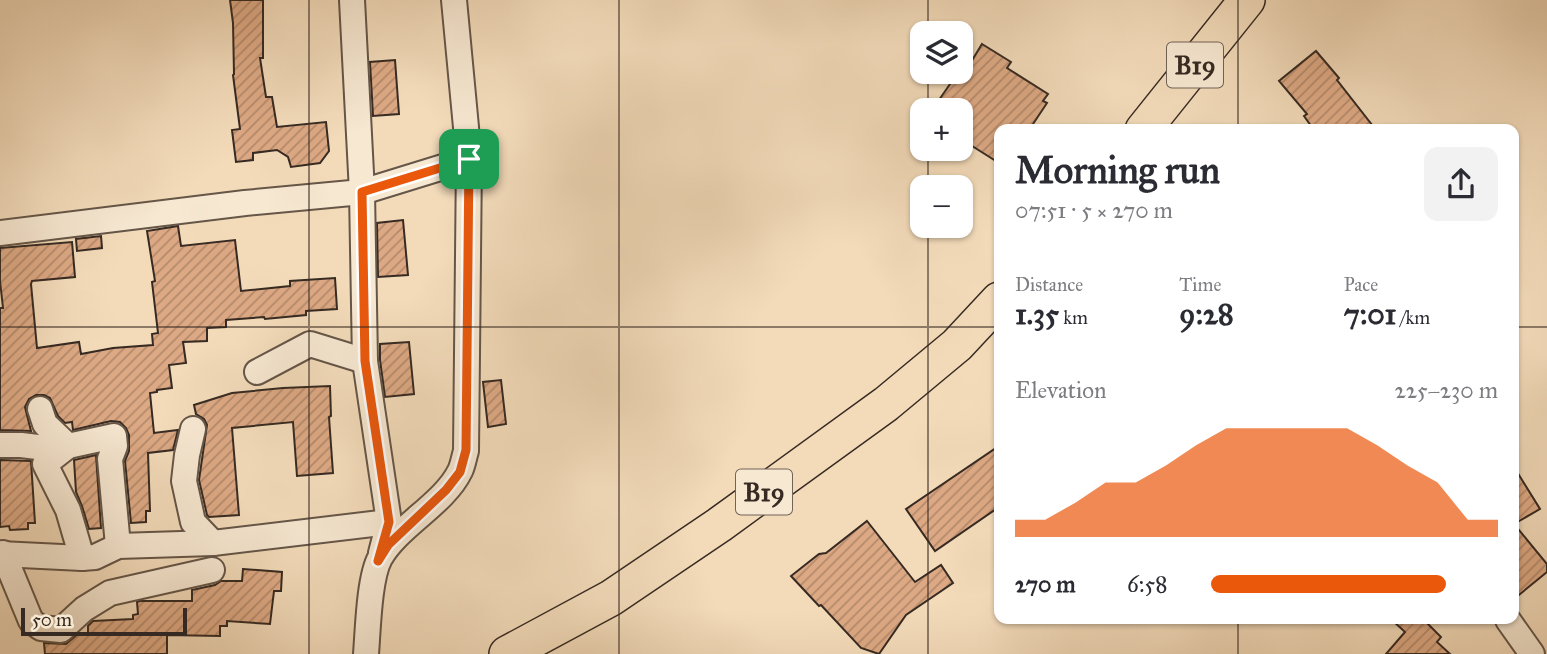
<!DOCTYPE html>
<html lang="en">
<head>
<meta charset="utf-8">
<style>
  body { margin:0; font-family:"IM FELL Great Primer",serif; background:#f2f2f3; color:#2b2b33; height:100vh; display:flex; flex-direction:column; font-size:26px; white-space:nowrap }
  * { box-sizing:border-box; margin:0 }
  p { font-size:23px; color:#7c7c81 }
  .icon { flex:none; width:38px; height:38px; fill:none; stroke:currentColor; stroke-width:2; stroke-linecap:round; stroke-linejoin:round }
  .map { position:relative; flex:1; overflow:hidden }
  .details { position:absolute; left:994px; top:124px; width:525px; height:500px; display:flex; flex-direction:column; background:#fff; border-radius:14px; box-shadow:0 2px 5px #0004 }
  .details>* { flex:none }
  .controls { position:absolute; left:910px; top:21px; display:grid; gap:14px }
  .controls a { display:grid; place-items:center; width:63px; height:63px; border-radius:14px; background:#fff; box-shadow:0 2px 5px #0004; font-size:35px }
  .scale { position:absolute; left:21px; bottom:18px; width:166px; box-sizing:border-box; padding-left:7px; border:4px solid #362a22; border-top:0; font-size:19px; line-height:24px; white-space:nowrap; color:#362a22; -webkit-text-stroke:5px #f7e8d2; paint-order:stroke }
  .pin { position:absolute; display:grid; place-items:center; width:60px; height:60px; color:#fff; margin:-30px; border-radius:14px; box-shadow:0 4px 10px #0006 }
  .round { display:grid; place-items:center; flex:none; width:74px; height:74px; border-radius:14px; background:#f2f2f3 }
  .summary { display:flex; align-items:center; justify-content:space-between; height:119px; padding:0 21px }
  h1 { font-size:38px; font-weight:700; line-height:52px }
  .figures { display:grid; grid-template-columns:repeat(3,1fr); gap:10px; height:119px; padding:7px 21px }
  .figures div { display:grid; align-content:center }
  .figures b { font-size:30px; font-weight:700 }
  .figures small { font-size:19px; font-weight:400 }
  .figures p { font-size:19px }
  .chart { height:196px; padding:14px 21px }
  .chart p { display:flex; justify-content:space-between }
  .chart svg { width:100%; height:126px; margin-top:7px; fill:#ea580c; opacity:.7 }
  ul { padding:0 21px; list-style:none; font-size:23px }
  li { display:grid; grid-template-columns:112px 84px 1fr; align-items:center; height:52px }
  li i { height:18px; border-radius:9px; background:#ea580c }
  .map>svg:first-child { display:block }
  .building { fill:url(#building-hatch); stroke:#362a22; stroke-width:2 }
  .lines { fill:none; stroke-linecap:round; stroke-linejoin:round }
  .minor-casing { stroke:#655648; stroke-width:28 }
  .highway-casing { stroke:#362a22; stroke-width:38 }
  .minor { stroke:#f7e8d2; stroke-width:24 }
  .highway { stroke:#f3dbba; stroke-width:35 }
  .route-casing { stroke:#fff; stroke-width:14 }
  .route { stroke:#ea580c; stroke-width:9 }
  .grid { fill:none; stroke:#362a22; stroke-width:2; stroke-opacity:0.55 }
  .labels { text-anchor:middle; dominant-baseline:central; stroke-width:6; stroke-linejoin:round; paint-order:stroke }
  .shield { fill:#f7e8d2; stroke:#706357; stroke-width:2 }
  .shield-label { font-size:26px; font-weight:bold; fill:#362a22 }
</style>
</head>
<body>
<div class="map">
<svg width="1547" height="654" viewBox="0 0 1547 654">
  <defs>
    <pattern id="building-hatch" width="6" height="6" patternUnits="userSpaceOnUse" patternTransform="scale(1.75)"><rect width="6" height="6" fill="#dda984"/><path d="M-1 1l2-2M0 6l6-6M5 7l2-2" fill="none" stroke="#b48a6c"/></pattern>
  </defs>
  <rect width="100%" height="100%" fill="#f3dbba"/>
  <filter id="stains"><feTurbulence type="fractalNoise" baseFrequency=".00286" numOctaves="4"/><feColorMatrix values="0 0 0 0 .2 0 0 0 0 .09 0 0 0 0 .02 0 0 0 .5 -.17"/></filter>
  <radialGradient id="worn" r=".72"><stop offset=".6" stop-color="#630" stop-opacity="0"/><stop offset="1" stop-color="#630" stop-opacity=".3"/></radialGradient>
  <g class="building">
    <path d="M 230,0 L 263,0 L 263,58 L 260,58 L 266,97 L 272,97 L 277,127 L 326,122 L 329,151 L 320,163 L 291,167 L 288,157 L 277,150 L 253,153 L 253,160 L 236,162 L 232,130 L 240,129 L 233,75 L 234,74 L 233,23 Z"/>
    <path d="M 982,44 L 1011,62 L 1007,68 L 1048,94 L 1043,101 L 1047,103 L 1029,130 L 999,130 L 999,163 L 961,139 L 961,110 L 932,110 L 957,74 L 962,77 Z"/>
    <path d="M 1316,51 L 1339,78 L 1337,80 L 1376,130 L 1314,130 L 1304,116 L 1307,114 L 1279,81 Z"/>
    <path d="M 395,60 L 399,114 L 373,116 L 370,62 Z"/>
    <path d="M 403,220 L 408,275 L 378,277 L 377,223 Z"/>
    <path d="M 178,226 L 181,246 L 235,240 L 241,291 L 290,286 L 290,281 L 335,278 L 337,309 L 306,311 L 306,315 L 265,319 L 264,317 L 226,320 L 226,327 L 207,328 L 207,341 L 183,342 L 186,363 L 169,365 L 172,388 L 157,390 L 157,392 L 150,393 L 154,433 L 178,430 L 173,450 L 148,453 L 150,511 L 146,511 L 146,522 L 131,523 L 125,461 L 129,451 L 129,435 L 126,428 L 120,422 L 111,421 L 73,430 L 72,422 L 65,423 L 58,416 L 50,398 L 44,395 L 36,395 L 29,399 L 25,407 L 31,431 L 0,430 L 0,308 L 3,308 L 0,281 L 0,248 L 72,242 L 75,277 L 32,281 L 31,284 L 37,348 L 79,342 L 81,354 L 113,348 L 153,345 L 152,334 L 158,333 L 152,282 L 155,281 L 147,231 Z"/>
    <path d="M 101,236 L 102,248 L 77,251 L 76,239 Z"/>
    <path d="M 409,342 L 414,394 L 385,397 L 380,360 L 380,344 Z"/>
    <path d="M 501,380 L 506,424 L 488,427 L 483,382 Z"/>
    <path d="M 330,386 L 331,416 L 329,417 L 333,473 L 297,476 L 293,422 L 232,428 L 239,515 L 209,517 L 207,515 L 199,480 L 207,425 L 204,419 L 196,414 L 194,405 L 232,393 L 283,388 Z"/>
    <path d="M 999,446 L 999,507 L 935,551 L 906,509 Z"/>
    <path d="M 96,455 L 101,528 L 89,529 L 82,506 L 76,492 L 74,460 Z"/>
    <path d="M 0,460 L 31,461 L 35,523 L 28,523 L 28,529 L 10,530 L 9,526 L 0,527 Z"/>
    <path d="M 1514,467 L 1540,509 L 1514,524 L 1547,564 L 1547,572 L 1514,599 Z"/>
    <path d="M 867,521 L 915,582 L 941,565 L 953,583 L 906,615 L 879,654 L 861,648 L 821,605 L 819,606 L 791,576 L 819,554 L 826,553 Z"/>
    <path d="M 243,569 L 282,572 L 281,591 L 274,591 L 270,624 L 227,621 L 227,626 L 220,626 L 220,636 L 167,635 L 167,654 L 45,654 L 44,643 L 66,644 L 79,633 L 88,633 L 88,626 L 93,621 L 133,619 L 133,615 L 138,614 L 137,602 L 140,601 L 192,601 L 192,590 L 215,585 L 221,581 L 242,581 Z"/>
    <path d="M 1392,620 L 1424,620 L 1441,637 L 1437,642 L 1450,654 L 1386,654 L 1405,632 Z"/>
  </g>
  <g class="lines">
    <defs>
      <g id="minor">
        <path d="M 352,0 L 362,192 L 365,361 L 389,522 L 381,553"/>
        <path d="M 0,233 L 245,203 L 362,192 L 469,159"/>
        <path d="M 257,372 L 310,344 L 365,361"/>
        <path d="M 40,409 L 45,424 L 68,446 L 45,464 L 68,510 L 82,558"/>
        <path d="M 193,429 L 187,455 L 184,481 L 193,522 L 213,543"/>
        <path d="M 0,445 L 21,445 L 46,448 L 68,446 L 114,436 L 115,446 L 110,459 L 118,546"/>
        <path d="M 3,553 L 31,621 L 41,628 L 61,630 L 84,609 L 110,593 L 212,570"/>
        <path d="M 0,554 L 82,558 L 95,557 L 118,546 L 213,543 L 389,522"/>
        <path d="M 1508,620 L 1532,654"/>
        <path d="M 366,654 C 368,630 369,578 380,558 C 398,526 444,504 460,471 C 463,465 464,457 466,451 L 469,159 L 454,0"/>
      </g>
      <g id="highway">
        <path d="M 1143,130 L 1247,0"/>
        <path d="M 507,654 L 611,598 L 719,525 L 886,404 L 957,345 L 999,300"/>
      </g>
    </defs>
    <use href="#minor" class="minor-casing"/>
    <use href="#highway" class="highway-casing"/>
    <use href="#minor" class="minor"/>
    <use href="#highway" class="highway"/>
  </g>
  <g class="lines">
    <defs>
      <path id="route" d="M 469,159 L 466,450 L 460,472 L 446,490 L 388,545 L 378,561 L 389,522 L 365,361 L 362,192 Z"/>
    </defs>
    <use href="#route" class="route-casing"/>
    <use href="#route" class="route"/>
  </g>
  <path class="grid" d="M 309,0 L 309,654M 619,0 L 619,654M 928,0 L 928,33M 1238,0 L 1238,130M 928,72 L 928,110M 928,149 L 928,187M 928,226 L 928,654M 0,327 L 999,327M 1514,327 L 1547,327M 1238,620 L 1238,654"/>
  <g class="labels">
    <g class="shield">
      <rect x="1167" y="42.5" width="56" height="45" rx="5"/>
      <rect x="736" y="469.5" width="56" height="45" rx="5"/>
    </g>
    <g class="shield-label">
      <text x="1195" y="65">B19</text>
      <text x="764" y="492">B19</text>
    </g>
  </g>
  <rect width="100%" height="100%" filter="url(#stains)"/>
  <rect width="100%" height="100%" fill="url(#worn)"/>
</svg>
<div class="controls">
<a><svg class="icon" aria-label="layers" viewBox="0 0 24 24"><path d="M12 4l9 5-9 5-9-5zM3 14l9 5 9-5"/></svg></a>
<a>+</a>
<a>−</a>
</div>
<div class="scale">50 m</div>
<div class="pin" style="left:469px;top:159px;background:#1e9e55"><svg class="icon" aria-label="arrive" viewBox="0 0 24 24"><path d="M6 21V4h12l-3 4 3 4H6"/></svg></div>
<section class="details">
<div class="summary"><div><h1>Morning run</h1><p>07:51 · 5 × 270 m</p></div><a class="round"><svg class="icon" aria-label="share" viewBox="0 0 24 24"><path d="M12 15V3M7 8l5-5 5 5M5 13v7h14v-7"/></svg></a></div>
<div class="figures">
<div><p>Distance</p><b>1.35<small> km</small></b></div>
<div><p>Time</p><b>9:28</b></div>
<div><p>Pace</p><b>7:01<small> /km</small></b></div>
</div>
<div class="chart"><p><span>Elevation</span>225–230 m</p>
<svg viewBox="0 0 160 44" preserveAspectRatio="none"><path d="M0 44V38L10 38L20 32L30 25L40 25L50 19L60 12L70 6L80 6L90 6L100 6L110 6L120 12L130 19L140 25L150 38L160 38V44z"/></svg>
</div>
<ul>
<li><b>270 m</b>6:58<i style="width:82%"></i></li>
</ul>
</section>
</div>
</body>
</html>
